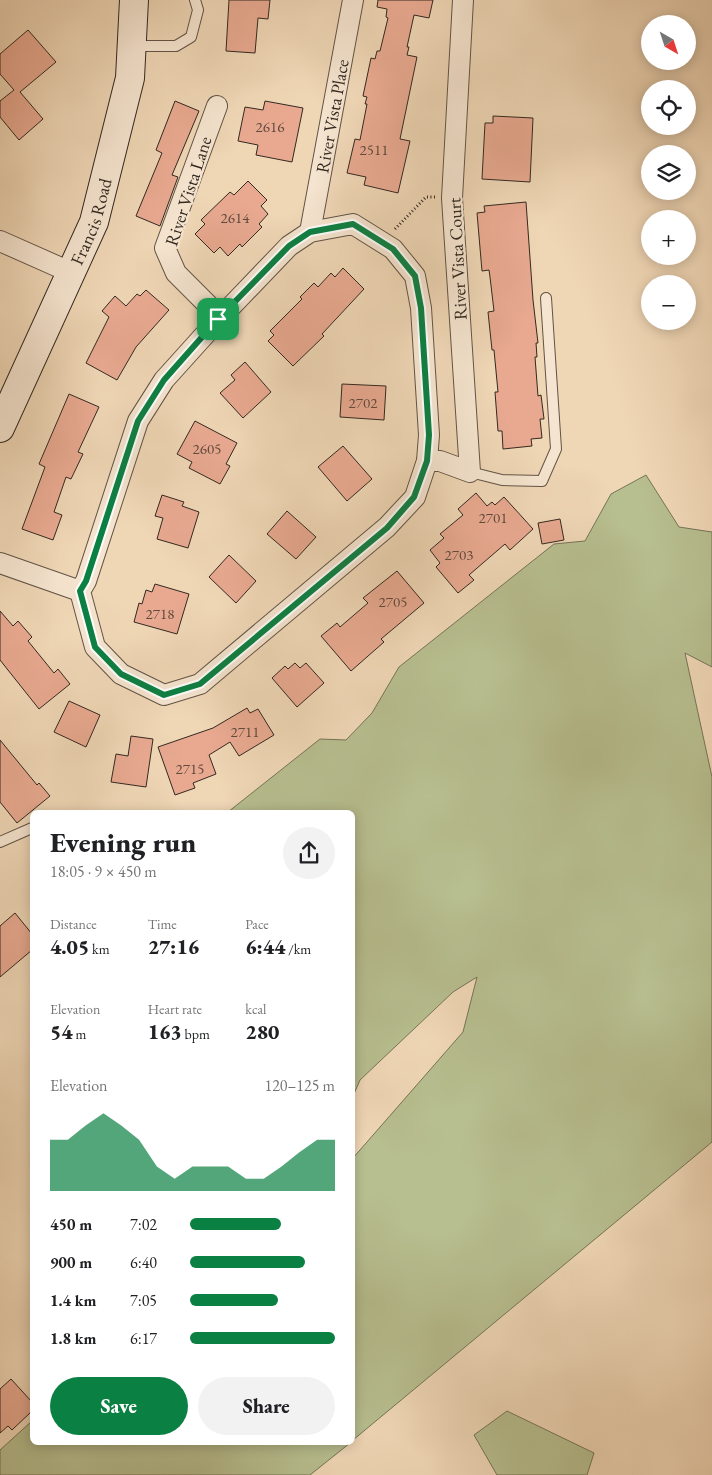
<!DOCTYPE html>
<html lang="en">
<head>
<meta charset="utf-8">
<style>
  body { margin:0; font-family:"EB Garamond",serif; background:#f2f2f2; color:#202124; height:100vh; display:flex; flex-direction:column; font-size:19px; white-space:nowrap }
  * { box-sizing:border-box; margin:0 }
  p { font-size:16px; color:#757577 }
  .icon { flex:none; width:28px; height:28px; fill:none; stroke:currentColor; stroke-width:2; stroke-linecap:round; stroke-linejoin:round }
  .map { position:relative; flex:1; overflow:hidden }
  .panel { position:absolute; left:30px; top:810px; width:325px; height:635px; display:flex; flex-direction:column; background:#fff; border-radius:8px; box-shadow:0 2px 12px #0003 }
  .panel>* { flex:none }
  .needle { width:32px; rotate:141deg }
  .controls { position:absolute; left:641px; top:15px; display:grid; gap:10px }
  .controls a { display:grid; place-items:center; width:55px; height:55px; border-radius:50%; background:#fff; box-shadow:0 2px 12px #0003; font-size:25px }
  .pin { position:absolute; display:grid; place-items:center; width:42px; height:42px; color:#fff; margin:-21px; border-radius:10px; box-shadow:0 2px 8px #0006 }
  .round { display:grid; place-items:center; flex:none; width:52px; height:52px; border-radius:26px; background:#f2f2f2 }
  .overview { display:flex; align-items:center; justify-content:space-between; height:85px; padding:0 20px }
  h1 { font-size:28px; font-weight:800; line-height:38px }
  .figures { display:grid; grid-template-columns:repeat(3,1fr); gap:8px; height:85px; padding:5px 20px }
  .figures div { display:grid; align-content:center }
  .figures b { font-size:21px; font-weight:800 }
  .figures small { font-size:14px; font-weight:400 }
  .figures p { font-size:14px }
  .chart { height:140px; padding:10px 20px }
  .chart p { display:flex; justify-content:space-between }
  .chart svg { width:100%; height:90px; margin-top:5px; fill:#0b8043; opacity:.7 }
  .cta { display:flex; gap:10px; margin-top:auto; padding:10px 20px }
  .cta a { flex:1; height:58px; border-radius:30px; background:#0b8043; color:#fff; font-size:20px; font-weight:800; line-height:58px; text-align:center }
  .cta a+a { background:#f2f2f2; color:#202124 }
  ul { padding:0 20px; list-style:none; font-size:16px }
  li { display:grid; grid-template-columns:80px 60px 1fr; align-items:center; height:38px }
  li i { height:12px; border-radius:6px; background:#0b8043 }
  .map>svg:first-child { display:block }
  .green { fill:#b7be8f; stroke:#757458 }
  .building { fill:#e8a990; stroke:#332921 }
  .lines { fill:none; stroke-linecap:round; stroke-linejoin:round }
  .lane-casing { stroke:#625446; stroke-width:12 }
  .street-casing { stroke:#625446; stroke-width:22 }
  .secondary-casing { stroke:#332921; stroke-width:30 }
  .path { stroke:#332921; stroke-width:3; stroke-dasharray:1 2.5; stroke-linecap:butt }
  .lane { stroke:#f5e4cf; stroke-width:10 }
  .street { stroke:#f5e4cf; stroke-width:20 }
  .secondary { stroke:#f5e4cf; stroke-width:28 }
  .route-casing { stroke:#fff; stroke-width:10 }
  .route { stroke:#0b8043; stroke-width:6 }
  .labels { text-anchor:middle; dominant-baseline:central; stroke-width:4.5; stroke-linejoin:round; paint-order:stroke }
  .number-label { font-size:15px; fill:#60493d }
  .street-label { font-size:18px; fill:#332921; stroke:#f5e4cf }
</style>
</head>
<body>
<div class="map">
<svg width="712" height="1475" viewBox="0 0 712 1475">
  <rect width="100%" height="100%" fill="#efd6b5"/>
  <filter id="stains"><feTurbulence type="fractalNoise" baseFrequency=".004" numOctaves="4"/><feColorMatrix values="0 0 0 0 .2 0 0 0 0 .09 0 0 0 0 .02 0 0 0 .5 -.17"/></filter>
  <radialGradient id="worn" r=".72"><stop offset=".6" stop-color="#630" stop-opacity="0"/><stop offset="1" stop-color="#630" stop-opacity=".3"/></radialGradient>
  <g class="green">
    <path d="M 646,475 L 679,527 L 712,532 L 712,667 L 685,653 L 712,777 L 712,1142 L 353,1440 L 353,1158 L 463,1032 L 477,977 L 453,992 L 360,1080 L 353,1096 L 352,812 L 228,812 L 320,739 L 346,740 L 372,713 L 399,667 L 554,544 L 585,541 L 611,494 Z"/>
    <path d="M 507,1411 L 594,1453 L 587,1475 L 497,1475 L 474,1435 Z"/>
    <path d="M 32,1421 L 32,1442 L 350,1443 L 310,1475 L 0,1475 L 0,1450 Z"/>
  </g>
  <g class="building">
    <path d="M 229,0 L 270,0 L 268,19 L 258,18 L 255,53 L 226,51 Z"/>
    <path d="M 378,0 L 433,0 L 429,18 L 414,15 L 407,47 L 409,47 L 407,55 L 417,57 L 400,139 L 410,141 L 398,193 L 364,185 L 366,177 L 347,173 L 355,139 L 360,140 L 367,104 L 365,104 L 367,97 L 363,96 L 371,58 L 375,59 L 377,51 L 380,51 L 388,18 L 386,17 L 387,9 L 377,7 Z"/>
    <path d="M 28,30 L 56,62 L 20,92 L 43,119 L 19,140 L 0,117 L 0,101 L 14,90 L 0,74 L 0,54 Z"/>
    <path d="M 175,101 L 199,111 L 172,175 L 178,177 L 160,226 L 136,216 L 162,153 L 156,150 Z"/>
    <path d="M 265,101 L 303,108 L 292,162 L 256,155 L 258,145 L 238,141 L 245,107 L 263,110 Z"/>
    <path d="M 493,116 L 533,118 L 530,182 L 482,179 L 485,123 L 493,123 Z"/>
    <path d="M 248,181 L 267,200 L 261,206 L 268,214 L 259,224 L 262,227 L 242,247 L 240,244 L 228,256 L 220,247 L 214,253 L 195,234 L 205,224 L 201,220 L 230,192 L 234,195 Z"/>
    <path d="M 526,202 L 533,300 L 538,343 L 536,343 L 537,357 L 535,357 L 538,396 L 541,395 L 544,419 L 540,419 L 542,438 L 531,439 L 532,446 L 503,449 L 502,431 L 498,431 L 495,392 L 498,392 L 494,350 L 492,350 L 488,312 L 494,311 L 490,277 L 489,270 L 482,271 L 477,213 L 485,212 L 484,206 Z"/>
    <path d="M 343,268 L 364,289 L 322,334 L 324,336 L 293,366 L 268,341 L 274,335 L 270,331 L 302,299 L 300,297 L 314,283 L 318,287 L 331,273 L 335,277 Z"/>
    <path d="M 146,290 L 169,310 L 136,347 L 117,380 L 86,363 L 109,317 L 102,311 L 115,296 L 126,306 L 137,294 L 140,296 Z"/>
    <path d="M 245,362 L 271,392 L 243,418 L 220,393 L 235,380 L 231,375 Z"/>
    <path d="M 342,384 L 386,386 L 384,420 L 340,417 Z"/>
    <path d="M 69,394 L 99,407 L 78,452 L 83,454 L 71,479 L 66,477 L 54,512 L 62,515 L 53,540 L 22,529 L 45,467 L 39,464 Z"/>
    <path d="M 195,421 L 237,443 L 226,464 L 230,466 L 220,484 L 189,468 L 192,462 L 177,454 Z"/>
    <path d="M 343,446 L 372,479 L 347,501 L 318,467 Z"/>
    <path d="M 476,493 L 487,506 L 492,502 L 495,505 L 504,497 L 533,529 L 510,550 L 505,544 L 469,575 L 474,580 L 458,593 L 436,567 L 440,563 L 430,550 L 444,538 L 440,534 L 463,515 L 458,509 Z"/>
    <path d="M 162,495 L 184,502 L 182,506 L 199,512 L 188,548 L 157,539 L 163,518 L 155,516 Z"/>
    <path d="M 287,511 L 316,537 L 296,559 L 267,534 Z"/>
    <path d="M 560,519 L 564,540 L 542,544 L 538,523 Z"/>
    <path d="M 229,555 L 256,581 L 236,603 L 209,577 Z"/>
    <path d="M 397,571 L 424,603 L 381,639 L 384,642 L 351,671 L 321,636 L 337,623 L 340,627 L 368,603 L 363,598 Z"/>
    <path d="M 155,584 L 189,594 L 177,634 L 134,622 L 139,603 L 142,604 L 146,590 L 152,592 Z"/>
    <path d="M 0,611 L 13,626 L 18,621 L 32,637 L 28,641 L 54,673 L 58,669 L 70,684 L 39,709 L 0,660 Z"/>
    <path d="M 295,663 L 300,668 L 306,663 L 324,683 L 297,707 L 272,678 L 285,666 L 288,669 Z"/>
    <path d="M 69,701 L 100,715 L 86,747 L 54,732 Z"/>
    <path d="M 247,708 L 250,713 L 258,709 L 274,735 L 239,756 L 230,742 L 209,755 L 216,774 L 193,783 L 195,788 L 175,795 L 158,747 L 213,728 Z"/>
    <path d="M 131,736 L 153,739 L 146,787 L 111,782 L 116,754 L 128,756 Z"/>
    <path d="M 0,740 L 37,785 L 39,783 L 50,796 L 17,823 L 0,802 Z"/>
    <path d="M 15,913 L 32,934 L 32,950 L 0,977 L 0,926 Z"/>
    <path d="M 11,1379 L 32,1402 L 32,1411 L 12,1430 L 8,1426 L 0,1433 L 0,1389 Z"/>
  </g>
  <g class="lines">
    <defs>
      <g id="lane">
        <path d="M 132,46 L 176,46 L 191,37 L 198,10 L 195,0"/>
        <path d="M 470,472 L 502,480 L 542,481 L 556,449 L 546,298"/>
        <path d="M 0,842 L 32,828"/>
      </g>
      <g id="street">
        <path d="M 217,106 L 165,248 L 176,273 L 212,309 L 219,319"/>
        <path d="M 353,224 L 393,249 L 415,276 L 421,308 L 429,435 L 427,461 L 415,497 L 387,527 L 200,684 L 164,695 L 121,674 L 95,647 L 80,591 L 86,581 L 138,421 L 164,380 L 219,319 L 289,246 L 310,232 Z"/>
        <path id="s1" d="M 310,232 L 353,0"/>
        <path d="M 0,241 L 70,272"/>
        <path d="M 427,461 L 440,461 L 470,472 L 452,198 L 463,0"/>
        <path d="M 0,563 L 80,591"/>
      </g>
      <g id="secondary">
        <path id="s2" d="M 0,428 L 94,222 L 130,78 L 134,0"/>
      </g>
    </defs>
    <use href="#lane" class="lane-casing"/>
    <use href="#street" class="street-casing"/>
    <use href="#secondary" class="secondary-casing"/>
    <path class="path" d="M 395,229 L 426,197 L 435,197"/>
    <use href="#lane" class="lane"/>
    <use href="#street" class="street"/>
    <use href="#secondary" class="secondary"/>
  </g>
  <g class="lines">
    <defs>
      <path id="route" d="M 353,224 L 393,249 L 415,276 L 421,308 L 429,435 L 427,461 L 414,497 L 387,528 L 200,684 L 164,695 L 121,674 L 95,647 L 80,591 L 86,581 L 138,421 L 164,380 L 218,319 L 289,246 L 310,232 Z"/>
    </defs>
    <use href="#route" class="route-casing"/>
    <use href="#route" class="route"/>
  </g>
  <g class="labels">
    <g class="number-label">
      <text x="270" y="126">2616</text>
      <text x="374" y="149">2511</text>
      <text x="235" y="217">2614</text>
      <text x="363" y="402">2702</text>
      <text x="207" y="448">2605</text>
      <text x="493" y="517">2701</text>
      <text x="459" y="554">2703</text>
      <text x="393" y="601">2705</text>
      <text x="160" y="613">2718</text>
      <text x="245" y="731">2711</text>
      <text x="190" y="768">2715</text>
    </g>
    <g class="street-label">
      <text stroke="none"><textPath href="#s1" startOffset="118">River Vista Place</textPath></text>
      <text transform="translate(188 191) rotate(-72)">River Vista Lane</text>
      <text stroke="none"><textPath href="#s2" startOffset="226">Francis Road</textPath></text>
      <text transform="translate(457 259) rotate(-93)">River Vista Court</text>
    </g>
  </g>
  <rect width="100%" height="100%" filter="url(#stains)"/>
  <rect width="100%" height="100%" fill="url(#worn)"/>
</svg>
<div class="controls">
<a><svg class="needle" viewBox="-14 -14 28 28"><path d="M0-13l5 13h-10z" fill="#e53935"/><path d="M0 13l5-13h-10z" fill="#757577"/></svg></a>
<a><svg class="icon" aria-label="locate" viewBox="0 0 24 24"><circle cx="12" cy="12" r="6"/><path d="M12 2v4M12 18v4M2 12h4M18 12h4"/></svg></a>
<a><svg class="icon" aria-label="layers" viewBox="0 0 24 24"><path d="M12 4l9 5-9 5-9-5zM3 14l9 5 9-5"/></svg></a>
<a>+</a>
<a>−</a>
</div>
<div class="pin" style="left:218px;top:319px;background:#1e9e55"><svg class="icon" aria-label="arrive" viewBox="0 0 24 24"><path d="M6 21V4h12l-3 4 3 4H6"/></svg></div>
<section class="panel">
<div class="overview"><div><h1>Evening run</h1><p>18:05 · 9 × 450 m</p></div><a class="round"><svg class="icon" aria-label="share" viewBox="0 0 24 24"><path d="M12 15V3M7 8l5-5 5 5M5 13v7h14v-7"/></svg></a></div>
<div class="figures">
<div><p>Distance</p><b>4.05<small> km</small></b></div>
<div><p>Time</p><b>27:16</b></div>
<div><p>Pace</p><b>6:44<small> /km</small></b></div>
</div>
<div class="figures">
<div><p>Elevation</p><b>54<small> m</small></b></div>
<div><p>Heart rate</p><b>163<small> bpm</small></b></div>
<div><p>kcal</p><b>280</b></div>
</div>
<div class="chart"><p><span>Elevation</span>120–125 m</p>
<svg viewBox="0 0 160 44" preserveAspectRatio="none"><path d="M0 44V19L10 19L20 12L30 6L40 12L50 19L60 32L70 38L80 32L90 32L100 32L110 38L120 38L130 32L140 25L150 19L160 19V44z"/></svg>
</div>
<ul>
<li><b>450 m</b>7:02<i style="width:63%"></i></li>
<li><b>900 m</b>6:40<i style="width:79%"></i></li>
<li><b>1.4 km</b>7:05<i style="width:61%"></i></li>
<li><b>1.8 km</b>6:17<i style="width:100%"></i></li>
</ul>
<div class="cta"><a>Save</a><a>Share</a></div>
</section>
</div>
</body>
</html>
